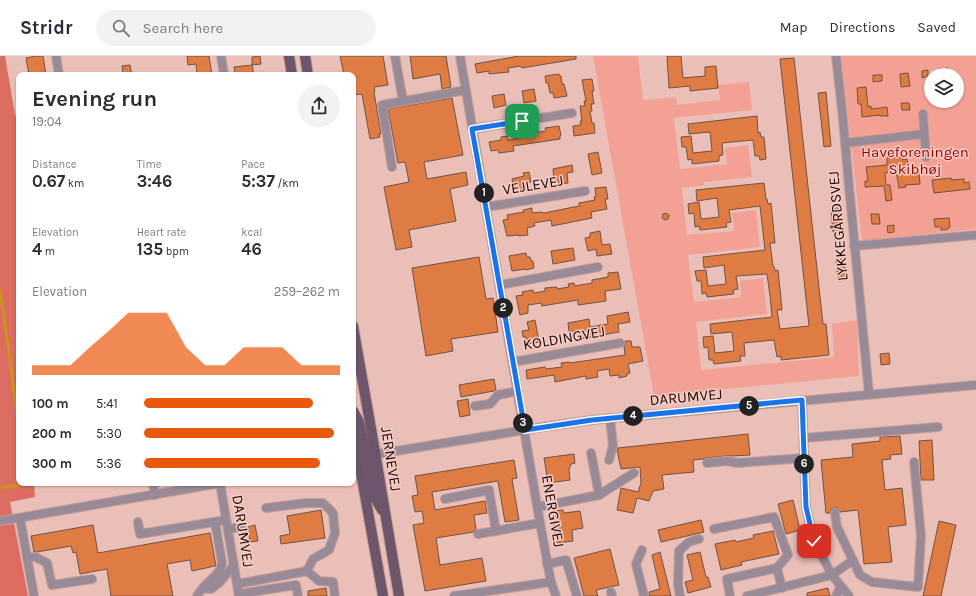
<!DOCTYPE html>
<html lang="en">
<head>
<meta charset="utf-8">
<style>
  body { margin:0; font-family:Karla,sans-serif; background:#f2f2f3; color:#2b2b33; height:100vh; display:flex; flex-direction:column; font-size:15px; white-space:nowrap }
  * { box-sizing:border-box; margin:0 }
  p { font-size:13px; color:#7c7c81 }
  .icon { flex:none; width:22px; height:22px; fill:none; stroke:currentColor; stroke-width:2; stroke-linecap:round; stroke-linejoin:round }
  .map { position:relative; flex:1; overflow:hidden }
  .sheet { position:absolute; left:16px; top:16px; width:340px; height:414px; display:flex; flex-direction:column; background:#fff; border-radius:8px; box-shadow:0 1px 3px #0004 }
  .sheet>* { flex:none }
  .fabs { position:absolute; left:924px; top:12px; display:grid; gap:8px }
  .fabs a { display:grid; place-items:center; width:40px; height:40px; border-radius:50%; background:#fff; box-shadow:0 1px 3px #0004; font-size:20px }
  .pin { position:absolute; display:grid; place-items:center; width:34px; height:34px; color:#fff; margin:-17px; border-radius:8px; box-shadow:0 2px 6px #0006 }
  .km { position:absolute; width:20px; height:20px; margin:-10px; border-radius:50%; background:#222; color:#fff; font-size:11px; line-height:20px; text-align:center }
  .round { display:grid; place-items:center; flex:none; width:42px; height:42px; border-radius:21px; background:#f2f2f3 }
  .headline { display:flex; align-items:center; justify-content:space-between; height:68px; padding:0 16px }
  h1 { font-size:22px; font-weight:700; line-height:30px }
  .figures { display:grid; grid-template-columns:repeat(3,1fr); gap:6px; height:68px; padding:4px 16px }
  .figures div { display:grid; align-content:center }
  .figures b { font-size:17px; font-weight:700 }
  .figures small { font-size:11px; font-weight:400 }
  .figures p { font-size:11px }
  .chart { height:112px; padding:8px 16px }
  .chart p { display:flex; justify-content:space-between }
  .chart svg { width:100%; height:72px; margin-top:4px; fill:#ea580c; opacity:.7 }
  ul { padding:0 16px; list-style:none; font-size:13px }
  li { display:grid; grid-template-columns:64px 48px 1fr; align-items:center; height:30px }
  li i { height:10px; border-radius:5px; background:#ea580c }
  header { display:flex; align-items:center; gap:24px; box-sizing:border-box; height:56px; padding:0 20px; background:#fff; border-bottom:1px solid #e1e1e2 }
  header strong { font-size:19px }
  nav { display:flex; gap:22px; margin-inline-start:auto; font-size:14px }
  .search { width:280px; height:36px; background:#f2f2f3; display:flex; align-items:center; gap:10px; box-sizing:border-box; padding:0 14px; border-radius:22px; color:#7c7c81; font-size:15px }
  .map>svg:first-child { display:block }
  .green { fill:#f4a195; fill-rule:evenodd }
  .forest { fill:#dc6c5f }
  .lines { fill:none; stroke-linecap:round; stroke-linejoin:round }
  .stream { stroke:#c69b0c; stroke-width:2.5 }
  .building { fill:#df7c43; stroke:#735241 }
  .minor-casing { stroke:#c49e98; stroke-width:10 }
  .major-casing { stroke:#c49e98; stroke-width:12 }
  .minor { stroke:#988b97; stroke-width:8 }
  .major { stroke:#6d566b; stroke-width:10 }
  .route-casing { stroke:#fff; stroke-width:8 }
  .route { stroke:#1a73e8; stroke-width:5 }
  .labels { text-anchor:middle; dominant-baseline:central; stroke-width:3; stroke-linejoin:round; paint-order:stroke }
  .park-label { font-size:15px; fill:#950003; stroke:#f8ccc5 }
  .street-label { font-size:15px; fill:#170907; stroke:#f8ccc5 }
</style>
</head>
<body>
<header>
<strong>Stridr</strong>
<div class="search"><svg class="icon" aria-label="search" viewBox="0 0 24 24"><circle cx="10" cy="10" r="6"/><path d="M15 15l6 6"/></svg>Search here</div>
<nav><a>Map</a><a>Directions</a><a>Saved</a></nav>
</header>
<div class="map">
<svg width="976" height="540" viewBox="0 0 976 540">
  <rect width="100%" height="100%" fill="#eabfb8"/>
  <g class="green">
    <path d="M 593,0 L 638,0 L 643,44 L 676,41 L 677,49 L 720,44 L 718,29 L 749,26 L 752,54 L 674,62 L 680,113 L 727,108 L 725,92 L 748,89 L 752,121 L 704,126 L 704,129 L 682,132 L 687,179 L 734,175 L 732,157 L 756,154 L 760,191 L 688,199 L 694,246 L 741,241 L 740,225 L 763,222 L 767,258 L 696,266 L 701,314 L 834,301 L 832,268 L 857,264 L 859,320 L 654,340 Z"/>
    <path d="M 841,0 L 976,0 L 976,173 L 862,185 ZM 931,19 L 957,19 L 957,45 L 931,45 Z"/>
  </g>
  <path class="forest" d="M 0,0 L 5,0 L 14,53 L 19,75 L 19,427 L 34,427 L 35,441 L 10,446 L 28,540 L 0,540 Z"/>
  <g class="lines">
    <g class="stream">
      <path d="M 0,235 L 7,281 L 19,375"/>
      <path d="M 0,432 L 19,429 L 20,427"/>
    </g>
  </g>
  <g class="building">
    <path d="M 36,0 L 43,0 L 46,19 L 29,19 L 26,2 Z"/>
    <path d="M 187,0 L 209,0 L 212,19 L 203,19 L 202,17 L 197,17 L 196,8 L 188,9 Z"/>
    <path d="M 260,0 L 261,8 L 252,9 L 254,19 L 235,19 L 234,11 L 252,9 L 252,1 Z"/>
    <path d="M 340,0 L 383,0 L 388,29 L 374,31 L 375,35 L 374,36 L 381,78 L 379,78 L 380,81 L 370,83 L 362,38 L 353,39 L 353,19 L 344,19 Z"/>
    <path d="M 410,0 L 446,0 L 451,31 L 442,33 L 440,18 L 413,23 Z"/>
    <path d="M 519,0 L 576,0 L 576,3 L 522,12 L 521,10 L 508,12 L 509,16 L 489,18 L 489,15 L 477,17 L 475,8 Z"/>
    <path d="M 667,0 L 681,0 L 683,22 L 705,20 L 705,11 L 716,10 L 718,32 L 690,35 L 690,30 L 669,32 Z"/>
    <path d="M 794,2 L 823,268 L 826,268 L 829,299 L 781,304 L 781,300 L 777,301 L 774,284 L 744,287 L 745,300 L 740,300 L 741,305 L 714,308 L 713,304 L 709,304 L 708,291 L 704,292 L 703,281 L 713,280 L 715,297 L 734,295 L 732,276 L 711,278 L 710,268 L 772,261 L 770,240 L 767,218 L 736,220 L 738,233 L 733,234 L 734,238 L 707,241 L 706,237 L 702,238 L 701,225 L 697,225 L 695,215 L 706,214 L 708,230 L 726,228 L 724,209 L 704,212 L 703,201 L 765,194 L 760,150 L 729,154 L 731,166 L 726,167 L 727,171 L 700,174 L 699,170 L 695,171 L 694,157 L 689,158 L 688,148 L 699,146 L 701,163 L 719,161 L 717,142 L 697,145 L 696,134 L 764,127 L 766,143 L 767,143 L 768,148 L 771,147 L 775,187 L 770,187 L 773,210 L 774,210 L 775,215 L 778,214 L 781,243 L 782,254 L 777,254 L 780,273 L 809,270 L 780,3 Z"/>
    <path d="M 130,9 L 132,19 L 123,19 L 122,10 Z"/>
    <path d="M 948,12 L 948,19 L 940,19 L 939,13 Z"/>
    <path d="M 928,14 L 928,20 L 922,22 L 922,15 Z"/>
    <path d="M 908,17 L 910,30 L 901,31 L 900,18 Z"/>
    <path d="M 559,18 L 560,20 L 561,20 L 562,28 L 564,28 L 567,40 L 554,42 L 553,37 L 550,37 L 548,27 L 546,27 L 545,20 Z"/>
    <path d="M 873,19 L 882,19 L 882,25 L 873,26 Z"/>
    <path d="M 592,23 L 594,35 L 592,35 L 594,48 L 591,48 L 592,55 L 590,55 L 592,67 L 594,67 L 595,77 L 574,80 L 573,70 L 581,69 L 580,65 L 582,65 L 580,50 L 585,50 L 584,45 L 586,45 L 582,24 Z"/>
    <path d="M 866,31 L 868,51 L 871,50 L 871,53 L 887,51 L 888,60 L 880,60 L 880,59 L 862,61 L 861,48 L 858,48 L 857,32 Z"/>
    <path d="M 534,33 L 536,45 L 524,47 L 522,35 Z"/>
    <path d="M 826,36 L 831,90 L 824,91 L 818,37 Z"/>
    <path d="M 504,38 L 506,49 L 494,52 L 492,40 Z"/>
    <path d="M 452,42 L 463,99 L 424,106 L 427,123 L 466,116 L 468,129 L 450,133 L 456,165 L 409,174 L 412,191 L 396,194 L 384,131 L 409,126 L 405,106 L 398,107 L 388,53 Z"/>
    <path d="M 901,47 L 909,47 L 910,54 L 902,54 Z"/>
    <path d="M 757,60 L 758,77 L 760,76 L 761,81 L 764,81 L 766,103 L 760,104 L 759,100 L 755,100 L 753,84 L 722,87 L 723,99 L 719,100 L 719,105 L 692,108 L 692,103 L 688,104 L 686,91 L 682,91 L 681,81 L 691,80 L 693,97 L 712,95 L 710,76 L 689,78 L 688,68 Z"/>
    <path d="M 559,70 L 561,79 L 560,80 L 560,83 L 513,90 L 514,95 L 499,97 L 498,94 L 491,95 L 489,86 L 501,84 L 501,81 L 507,80 L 508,84 L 520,82 L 519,79 L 546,75 L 545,72 Z"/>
    <path d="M 598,96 L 602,117 L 592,119 L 588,98 Z"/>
    <path d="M 895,101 L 895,102 L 903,101 L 903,104 L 907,103 L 909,118 L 919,117 L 920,128 L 905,129 L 906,131 L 899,132 L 896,115 L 885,117 L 886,129 L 890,129 L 892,144 L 886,145 L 884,130 L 865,131 L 865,125 L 868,125 L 866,111 L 887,109 L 887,102 Z"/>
    <path d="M 572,109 L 573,116 L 567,117 L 568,127 L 559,128 L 558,124 L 554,125 L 553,113 Z"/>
    <path d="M 529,116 L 531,126 L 526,127 L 527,134 L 517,136 L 517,131 L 514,133 L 512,123 L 524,120 L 523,117 Z"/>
    <path d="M 951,122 L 951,124 L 964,123 L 964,127 L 969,126 L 970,133 L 934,137 L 932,124 Z"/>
    <path d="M 606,131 L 608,143 L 605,143 L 607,153 L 591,156 L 592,162 L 552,170 L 551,164 L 534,167 L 535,170 L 527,172 L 528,179 L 519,180 L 519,179 L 507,180 L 503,164 L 508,163 L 507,159 L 524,156 L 523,154 L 532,152 L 532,157 L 541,156 L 544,157 L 579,150 L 579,147 L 595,144 L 594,141 L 596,140 L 595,132 Z"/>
    <path d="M 838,152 L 841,183 L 835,184 L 834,176 L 833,176 L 831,153 Z"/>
    <path d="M 666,157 L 669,159 L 668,163 L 665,164 L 662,162 L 663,158 Z"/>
    <path d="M 871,158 L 879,158 L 880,168 L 872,168 Z"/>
    <path d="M 949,162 L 950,171 L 948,172 L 948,173 L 941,174 L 941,171 L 935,171 L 934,163 Z"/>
    <path d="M 894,169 L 894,176 L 888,177 L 887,170 Z"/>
    <path d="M 600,175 L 602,189 L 610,188 L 612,198 L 597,200 L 596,193 L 588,195 L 585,182 L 590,181 L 590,177 Z"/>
    <path d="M 573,192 L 575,204 L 553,208 L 551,195 Z"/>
    <path d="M 526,197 L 527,201 L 530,201 L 531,205 L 533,205 L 534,212 L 526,214 L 526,213 L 512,215 L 509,200 Z"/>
    <path d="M 479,201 L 486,243 L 493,242 L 498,276 L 451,283 L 453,295 L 426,300 L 412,212 Z"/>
    <path d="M 844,203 L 846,224 L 838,225 L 836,204 Z"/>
    <path d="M 618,216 L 621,233 L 605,235 L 606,245 L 578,249 L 578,244 L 542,250 L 541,247 L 528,249 L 528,257 L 520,259 L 516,240 L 523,239 L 522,236 L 533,234 L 534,237 L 545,235 L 545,232 L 557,231 L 557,233 L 569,231 L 568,228 L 574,227 L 575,230 L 592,227 L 592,224 L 608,221 L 608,217 Z"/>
    <path d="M 628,256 L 630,266 L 618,268 L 619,276 L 580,283 L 578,274 L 569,276 L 568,267 L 589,263 L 590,271 L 608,268 L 607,260 Z"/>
    <path d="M 535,264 L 539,286 L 527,288 L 526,281 L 523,281 L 522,275 L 529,274 L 527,266 Z"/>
    <path d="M 625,285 L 631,285 L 632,291 L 640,291 L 643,305 L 628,308 L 630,317 L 627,318 L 627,320 L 619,322 L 619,319 L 610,320 L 609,313 L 597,315 L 598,321 L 586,323 L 586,320 L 555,326 L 554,319 L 527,323 L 526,314 L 545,311 L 546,313 L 562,311 L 561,307 L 569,306 L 570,307 L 625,299 L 624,291 L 625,288 Z"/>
    <path d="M 889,297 L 890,308 L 881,309 L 880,298 Z"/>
    <path d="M 494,323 L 496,334 L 494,335 L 461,341 L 459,329 Z"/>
    <path d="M 468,343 L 470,359 L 460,361 L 457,345 Z"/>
    <path d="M 748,378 L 750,399 L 732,400 L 726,400 L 706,402 L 703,403 L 693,404 L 694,416 L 662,419 L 664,433 L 653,435 L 649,445 L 637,442 L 633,457 L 617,454 L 621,432 L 638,436 L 641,427 L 640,411 L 621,413 L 617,394 L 618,392 Z"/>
    <path d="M 900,380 L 902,398 L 890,399 L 891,403 L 882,404 L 885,434 L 902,432 L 906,469 L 888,471 L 892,506 L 864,508 L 858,454 L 840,456 L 837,452 L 835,452 L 831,453 L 830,457 L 826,457 L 821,404 L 853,401 L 852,388 L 880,385 L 880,381 Z"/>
    <path d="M 932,384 L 934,424 L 921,424 L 919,385 Z"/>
    <path d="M 574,398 L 575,407 L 571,408 L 569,414 L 570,424 L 548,427 L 544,402 Z"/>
    <path d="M 514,404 L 517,422 L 512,423 L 519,464 L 505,466 L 498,425 L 432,436 L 435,454 L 485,445 L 487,457 L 474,459 L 476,473 L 473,476 L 436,482 L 440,509 L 482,502 L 486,525 L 425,535 L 413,469 L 424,467 L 422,455 L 415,456 L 412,440 L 418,439 L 415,420 Z"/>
    <path d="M 793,444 L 800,474 L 786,478 L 778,448 Z"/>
    <path d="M 321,454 L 325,482 L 281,488 L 280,480 L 290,478 L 287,460 Z"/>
    <path d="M 563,454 L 564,457 L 580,455 L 583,472 L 572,474 L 573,485 L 557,487 L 552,455 Z"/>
    <path d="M 701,464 L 704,476 L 661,486 L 658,474 Z"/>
    <path d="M 939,465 L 956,469 L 941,540 L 923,540 Z"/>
    <path d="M 93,469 L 98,497 L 210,477 L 216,510 L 215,510 L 192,515 L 190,504 L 167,508 L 173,540 L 111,540 L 107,513 L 80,518 L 76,496 L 73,497 L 71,490 L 37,496 L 34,496 L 31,480 Z"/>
    <path d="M 255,469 L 258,485 L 250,486 L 248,471 Z"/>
    <path d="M 773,475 L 779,498 L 741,506 L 742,509 L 721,514 L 715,488 L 735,484 L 736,486 L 754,482 L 753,479 Z"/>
    <path d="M 610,493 L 619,529 L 596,534 L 598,540 L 584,540 L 574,502 Z"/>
    <path d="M 660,496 L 671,540 L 649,540 L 649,536 L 660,533 L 652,499 Z"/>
    <path d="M 700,496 L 706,521 L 708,521 L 711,531 L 688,537 L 685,526 L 693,524 L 687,499 Z"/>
    <path d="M 326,532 L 327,540 L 308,540 L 308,535 Z"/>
    <path d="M 828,532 L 830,540 L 807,540 L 807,537 Z"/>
  </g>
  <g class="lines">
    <defs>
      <g id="minor">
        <path d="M 56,0 L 59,19"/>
        <path d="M 221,0 L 224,19"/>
        <path d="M 395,0 L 403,45"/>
        <path d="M 460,0 L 540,467 L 551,526 L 556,540"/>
        <path d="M 836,0 L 843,63 L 849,130 L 869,338"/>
        <path d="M 923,58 L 926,101"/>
        <path d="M 472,73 L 572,57"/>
        <path d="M 845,87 L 924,78"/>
        <path d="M 392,111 L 382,49 L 466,34"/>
        <path d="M 486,151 L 585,135"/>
        <path d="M 854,190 L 976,179"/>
        <path d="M 500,229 L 598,211"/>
        <path d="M 513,306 L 620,287"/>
        <path d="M 802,344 L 806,451 L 814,485 L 832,519 L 849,540"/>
        <path d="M 475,350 L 490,348 L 498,339 L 518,335"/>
        <path d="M 804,382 L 938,371"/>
        <path d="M 353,402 L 543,371 L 592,364 L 976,329"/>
        <path d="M 609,404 L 613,390 L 610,362"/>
        <path d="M 707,407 L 727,405 L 737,407 L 804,402"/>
        <path d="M 153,427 L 155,439"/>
        <path d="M 220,427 L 239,540"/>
        <path d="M 599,439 L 634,417"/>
        <path d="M 445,443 L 489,434 L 496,475"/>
        <path d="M 538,451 L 599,439 L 591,397"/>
        <path d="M 266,452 L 306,447 L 323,447 L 333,457 L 335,477 L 329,494 L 313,503 L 307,515 L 319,525 L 333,526 L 335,540"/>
        <path d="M 835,457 L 837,471 L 860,519 L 872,526 L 918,531 L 921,480 L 914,406"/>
        <path d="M 20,462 L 34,540"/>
        <path d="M 0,465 L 221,427"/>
        <path d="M 138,466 L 140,478 L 226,464"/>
        <path d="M 228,473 L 241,471"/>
        <path d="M 714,473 L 774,461 L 788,499 L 777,512"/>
        <path d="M 478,478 L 540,467"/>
        <path d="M 642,494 L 636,508 L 644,540"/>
        <path d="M 27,502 L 35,501 L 47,507 L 52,529 L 92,523"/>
        <path d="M 547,508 L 566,504 L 577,540"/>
        <path d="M 237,528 L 307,515"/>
        <path d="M 203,532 L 211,533 L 220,526 L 234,509"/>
        <path d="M 611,536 L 612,540"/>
        <path d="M 239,538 L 296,529 L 298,540"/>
        <path d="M 197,540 C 199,537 201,534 203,532 C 209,524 221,518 222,507 L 215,466"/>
        <path d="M 454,540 L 551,526"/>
        <path d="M 680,540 L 678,529 L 679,495 L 689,486 L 699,483"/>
        <path d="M 730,540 L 727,523 L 777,512 L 782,532"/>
        <path d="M 747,540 L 832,519 L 853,504"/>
        <path d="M 836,540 L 841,530"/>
      </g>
      <g id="major">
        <path d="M 289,0 L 292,19"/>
        <path d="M 305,0 L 308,19"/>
        <path d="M 353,270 L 374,390 L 399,540"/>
        <path d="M 353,355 L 359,366 L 365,393 L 375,398"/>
        <path d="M 353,372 L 383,540"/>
        <path d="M 358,401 L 369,405 L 375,442 L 382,454"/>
      </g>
    </defs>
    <use href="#minor" class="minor-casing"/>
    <use href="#major" class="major-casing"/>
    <use href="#minor" class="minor"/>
    <use href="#major" class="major"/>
  </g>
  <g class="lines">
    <defs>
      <path id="route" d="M 522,65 L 472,73 L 525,374 L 592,364 L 802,344 L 806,451 L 814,485"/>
    </defs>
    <use href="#route" class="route-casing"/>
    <use href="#route" class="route"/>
  </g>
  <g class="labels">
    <g class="park-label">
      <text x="915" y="96">Haveforeningen<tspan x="915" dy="17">Skibhøj</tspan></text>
    </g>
    <g class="street-label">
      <text transform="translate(533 129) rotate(-9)">VEJLEVEJ</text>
      <text transform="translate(838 170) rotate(-95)">LYKKEGÅRDSVEJ</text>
      <text transform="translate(564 282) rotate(-10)">KOLDINGVEJ</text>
      <text transform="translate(686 341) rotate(-5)">DARUMVEJ</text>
      <text transform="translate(391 403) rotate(81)">JERNEVEJ</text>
      <text transform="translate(553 455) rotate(80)">ENERGIVEJ</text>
      <text transform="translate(243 475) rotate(81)">DARUMVEJ</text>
    </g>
  </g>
</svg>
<div class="fabs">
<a><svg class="icon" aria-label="layers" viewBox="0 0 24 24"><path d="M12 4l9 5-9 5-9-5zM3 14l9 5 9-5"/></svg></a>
</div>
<div class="pin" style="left:522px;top:65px;background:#1e9e55"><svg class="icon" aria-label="arrive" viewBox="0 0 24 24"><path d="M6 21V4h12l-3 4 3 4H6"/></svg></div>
<div class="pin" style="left:814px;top:485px;background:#d93025"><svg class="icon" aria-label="check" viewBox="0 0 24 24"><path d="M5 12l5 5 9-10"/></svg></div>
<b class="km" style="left:484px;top:137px">1</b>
<b class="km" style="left:503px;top:252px">2</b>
<b class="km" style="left:523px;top:367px">3</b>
<b class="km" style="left:633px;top:360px">4</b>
<b class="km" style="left:749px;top:350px">5</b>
<b class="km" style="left:804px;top:408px">6</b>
<section class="sheet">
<div class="headline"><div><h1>Evening run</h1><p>19:04</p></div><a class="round"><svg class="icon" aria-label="share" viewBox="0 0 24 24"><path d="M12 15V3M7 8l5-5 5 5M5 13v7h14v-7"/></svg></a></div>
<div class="figures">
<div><p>Distance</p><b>0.67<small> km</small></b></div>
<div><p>Time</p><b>3:46</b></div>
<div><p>Pace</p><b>5:37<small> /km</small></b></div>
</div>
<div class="figures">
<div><p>Elevation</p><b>4<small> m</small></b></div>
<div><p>Heart rate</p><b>135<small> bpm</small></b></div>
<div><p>kcal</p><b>46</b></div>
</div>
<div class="chart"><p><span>Elevation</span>259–262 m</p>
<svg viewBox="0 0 160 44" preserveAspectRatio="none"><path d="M0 44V38L10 38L20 38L30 27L40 17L50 6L60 6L70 6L80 27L90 38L100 38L110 27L120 27L130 27L140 38L150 38L160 38V44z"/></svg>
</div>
<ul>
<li><b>100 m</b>5:41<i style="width:86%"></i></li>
<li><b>200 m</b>5:30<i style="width:97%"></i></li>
<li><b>300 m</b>5:36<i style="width:90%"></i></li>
</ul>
</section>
</div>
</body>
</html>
